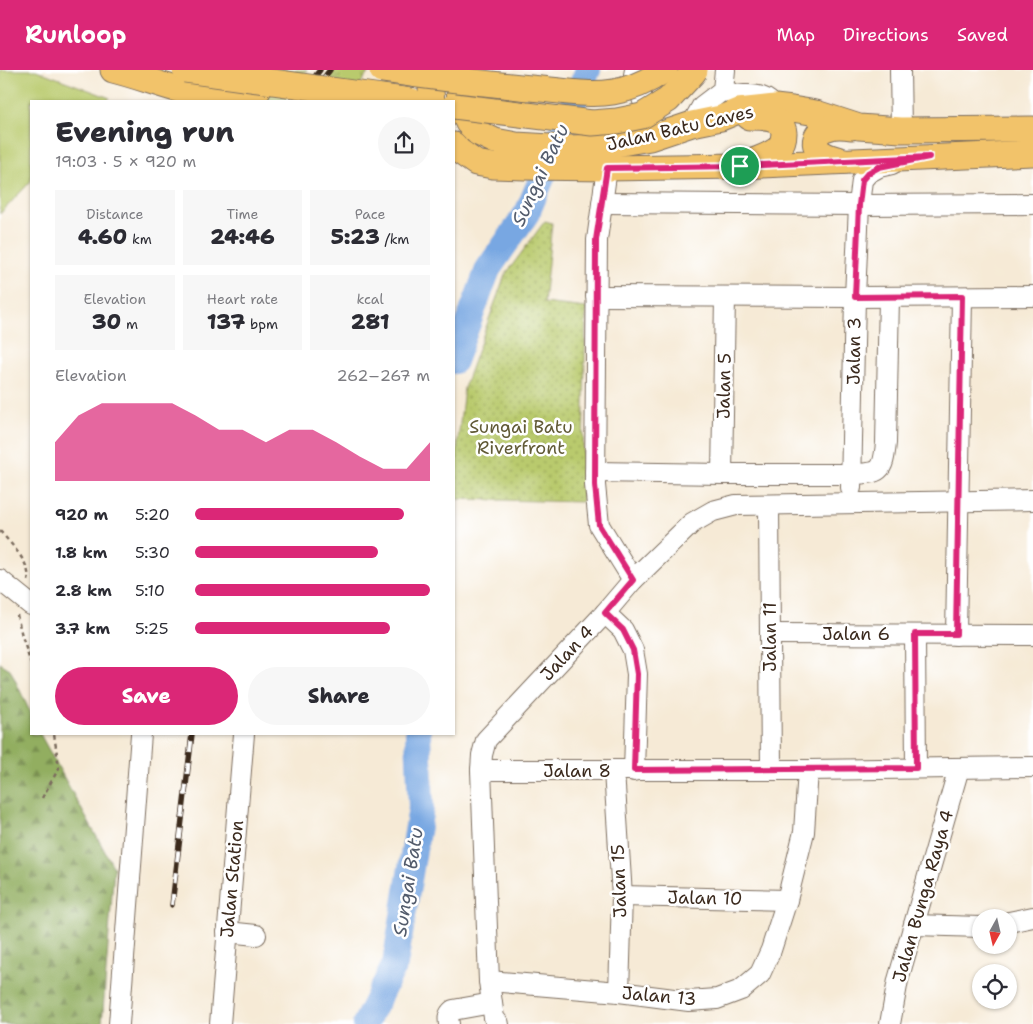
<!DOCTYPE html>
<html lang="en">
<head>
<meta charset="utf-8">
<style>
  body { margin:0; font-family:"Shantell Sans",sans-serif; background:#f7f7f7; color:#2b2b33; height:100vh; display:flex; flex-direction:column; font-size:19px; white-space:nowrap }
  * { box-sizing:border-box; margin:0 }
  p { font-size:16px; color:#7c7c81 }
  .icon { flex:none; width:28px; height:28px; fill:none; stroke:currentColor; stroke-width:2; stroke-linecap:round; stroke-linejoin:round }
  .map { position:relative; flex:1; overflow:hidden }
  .side { position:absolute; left:30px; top:30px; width:425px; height:635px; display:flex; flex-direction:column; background:#fff; border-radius:0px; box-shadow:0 1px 4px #0004 }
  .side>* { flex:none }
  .needle { width:32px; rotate:188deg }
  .controls { position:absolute; left:972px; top:839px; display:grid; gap:10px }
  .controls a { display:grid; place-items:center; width:45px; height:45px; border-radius:50%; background:#fff; box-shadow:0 1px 4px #0004; font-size:25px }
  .pin { position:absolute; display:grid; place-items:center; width:42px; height:42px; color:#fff; margin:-21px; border:2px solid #fff; border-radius:50%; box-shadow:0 1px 5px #0007 }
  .round { display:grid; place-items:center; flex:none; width:52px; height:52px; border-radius:26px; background:#f7f7f7 }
  .summary { display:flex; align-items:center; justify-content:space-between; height:85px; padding:0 25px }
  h1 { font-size:28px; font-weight:800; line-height:38px }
  .stats { display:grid; grid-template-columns:repeat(3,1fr); gap:8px; height:85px; padding:5px 25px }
  .stats div { display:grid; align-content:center; border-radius:0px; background:#f7f7f7; text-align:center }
  .stats b { font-size:21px; font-weight:800 }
  .stats small { font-size:14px; font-weight:400 }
  .stats p { font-size:14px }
  .chart { height:140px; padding:10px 25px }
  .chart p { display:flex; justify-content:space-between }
  .chart svg { width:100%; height:90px; margin-top:5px; fill:#db2777; opacity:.7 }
  .button { display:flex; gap:10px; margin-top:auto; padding:10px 25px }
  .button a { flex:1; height:58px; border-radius:30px; background:#db2777; color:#fff; font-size:20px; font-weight:800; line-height:58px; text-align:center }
  .button a+a { background:#f7f7f7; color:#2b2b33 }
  ul { padding:0 25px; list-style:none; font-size:16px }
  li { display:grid; grid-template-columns:80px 60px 1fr; align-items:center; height:38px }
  li i { height:12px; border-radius:6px; background:#db2777 }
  header { display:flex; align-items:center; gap:30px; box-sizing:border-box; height:70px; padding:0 25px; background:#db2777; color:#fff }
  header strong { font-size:24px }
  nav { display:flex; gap:28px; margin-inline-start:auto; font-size:18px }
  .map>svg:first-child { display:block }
  .grass { fill:url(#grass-tufts); stroke:#7a7a46 }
  .forest { fill:url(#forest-firs); stroke:#666c3f }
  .park { fill:url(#park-dots); stroke:#7a7a46 }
  .pitch { fill:#b9ca6d; stroke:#7a7a46 }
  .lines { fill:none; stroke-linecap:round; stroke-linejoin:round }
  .river { stroke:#78a7e2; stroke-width:26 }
  .minor-casing { stroke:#7c6d5e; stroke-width:22 }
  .major-casing { stroke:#7c6d5e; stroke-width:27 }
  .path { stroke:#7c6d5e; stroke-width:2.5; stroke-dasharray:4 4; stroke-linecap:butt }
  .minor { stroke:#fff; stroke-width:20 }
  .major { stroke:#f2c36a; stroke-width:25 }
  .rail-casing { stroke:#3b2a1e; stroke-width:5.5 }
  .rail { stroke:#fff; stroke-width:4; stroke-dasharray:11; stroke-linecap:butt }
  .major-bridge-casing { stroke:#7c6d5e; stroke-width:27; stroke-linecap:butt }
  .major-bridge { stroke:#f2c36a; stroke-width:25 }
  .route-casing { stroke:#fff; stroke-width:10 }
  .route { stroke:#db2777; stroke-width:6 }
  .labels { text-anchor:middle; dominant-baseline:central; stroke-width:5; stroke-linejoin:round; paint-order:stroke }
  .street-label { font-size:18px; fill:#3b2a1e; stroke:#fff }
  .park-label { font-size:18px; fill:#615a36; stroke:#fff }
  .water-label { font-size:19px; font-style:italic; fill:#535c6c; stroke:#fff }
</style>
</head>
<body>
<header>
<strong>Runloop</strong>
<nav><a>Map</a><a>Directions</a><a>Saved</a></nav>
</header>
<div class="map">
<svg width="1033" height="954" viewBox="0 0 1033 954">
  <defs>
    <pattern id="grass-tufts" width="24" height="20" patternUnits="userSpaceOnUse" patternTransform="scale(1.25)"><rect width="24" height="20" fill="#b9ca6d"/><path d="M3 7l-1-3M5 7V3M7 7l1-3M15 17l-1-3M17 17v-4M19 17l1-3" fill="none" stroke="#98a459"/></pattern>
    <pattern id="forest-firs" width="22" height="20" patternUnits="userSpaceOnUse" patternTransform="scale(1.25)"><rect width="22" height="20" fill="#92ae60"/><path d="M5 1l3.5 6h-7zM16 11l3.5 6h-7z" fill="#788e4f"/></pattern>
    <pattern id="park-dots" width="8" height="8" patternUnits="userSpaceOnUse" patternTransform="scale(1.25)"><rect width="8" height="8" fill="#b9ca6d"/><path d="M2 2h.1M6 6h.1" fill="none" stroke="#98a459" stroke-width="1.8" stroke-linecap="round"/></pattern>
  </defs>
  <rect width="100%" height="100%" fill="#fff"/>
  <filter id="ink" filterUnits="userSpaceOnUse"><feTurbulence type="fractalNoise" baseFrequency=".02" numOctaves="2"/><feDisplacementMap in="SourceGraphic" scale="10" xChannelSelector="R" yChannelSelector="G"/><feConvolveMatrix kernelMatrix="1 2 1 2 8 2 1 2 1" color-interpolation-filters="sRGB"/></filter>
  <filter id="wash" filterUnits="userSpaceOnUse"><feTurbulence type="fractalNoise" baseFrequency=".0096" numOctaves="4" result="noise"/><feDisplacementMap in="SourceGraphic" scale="20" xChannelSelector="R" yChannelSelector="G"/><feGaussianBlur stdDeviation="1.12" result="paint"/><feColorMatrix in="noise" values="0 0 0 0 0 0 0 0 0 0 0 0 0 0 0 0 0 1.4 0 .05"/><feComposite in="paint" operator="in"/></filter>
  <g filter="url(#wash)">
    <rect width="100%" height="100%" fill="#f6ead6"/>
    <g class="grass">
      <path d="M 269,0 L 307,0 L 285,31 L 257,31 Z"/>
      <path d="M 332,0 L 370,0 L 349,31 L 307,31 Z"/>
    </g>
    <path class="forest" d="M 0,593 L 10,599 L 31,644 L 31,664 L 40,664 L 114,798 L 102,954 L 0,954 Z"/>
    <path class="park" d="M 545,151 L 552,153 L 544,233 L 586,238 L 582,432 L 454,429 L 454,406 L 464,318 L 505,205 Z"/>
    <path class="pitch" d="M 0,0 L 36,0 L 110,28 L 107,31 L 31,31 L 31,111 L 0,144 Z"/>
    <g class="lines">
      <g class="river">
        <path d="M 454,291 L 488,199 L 527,143 L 588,0"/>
        <path d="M 365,954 L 395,894 L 421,738 L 418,664"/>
      </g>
    </g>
  </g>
  <g filter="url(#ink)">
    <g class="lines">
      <defs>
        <g id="minor">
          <path d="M 635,0 L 634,5 L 652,57"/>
          <path d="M 900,0 L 901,60"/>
          <path d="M 723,20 C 726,21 730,23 734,24 C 751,27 762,21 775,37"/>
          <path d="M 692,54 L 702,36 L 723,20 L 725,0"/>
          <path d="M 607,98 L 597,170 L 595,415 L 599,455 L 633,510"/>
          <path d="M 602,133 L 859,135 L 1033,134"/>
          <path d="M 596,226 L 855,227 L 1033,226"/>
          <path d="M 595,402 L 722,404 L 852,404 C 880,403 883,403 886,373 L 889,227"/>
          <path d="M 722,404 L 725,227"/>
          <path d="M 851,418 L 855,227 L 859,135 L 862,110 L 868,103 L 879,97 L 892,94"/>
          <path d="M 769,435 L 771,700"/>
          <path d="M 0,510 L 31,535"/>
          <path d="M 605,543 L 623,560 L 633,580 L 637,604 L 634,701"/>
          <path d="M 770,564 L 1033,565"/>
          <path d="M 915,565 L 916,698"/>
          <path d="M 956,565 L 962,227"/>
          <path d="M 481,700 L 808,700 L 1033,697"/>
          <path d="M 614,701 L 622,826 L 619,922"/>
          <path d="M 622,826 L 787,830"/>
          <path d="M 1009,852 L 1033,847"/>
          <path d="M 914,855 L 981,857"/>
          <path d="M 227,862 L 256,865"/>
          <path d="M 489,911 L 619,922 L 689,931 L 717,929 L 741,920 L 760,904 L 771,880 L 787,830 L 804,762 L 808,700"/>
          <path d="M 119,954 L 141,664"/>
          <path d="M 220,954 L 244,664"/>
          <path d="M 449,954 C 448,948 448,944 453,940 L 492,933"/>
          <path d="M 499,954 L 494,948 L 489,911 L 481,700 L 482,685 L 486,670 L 605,543 L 633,510 L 692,453 L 713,441 L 736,435 L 1033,430"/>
          <path d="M 890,954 L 898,910 L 959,698"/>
        </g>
        <g id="major">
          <path d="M 113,0 C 154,10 200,33 243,27 C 247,26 254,25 257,22 C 262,16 263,7 264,0"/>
          <path d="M 432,0 L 431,22 L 432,31"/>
          <path d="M 459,17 L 460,32 L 463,42 L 468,53 L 478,63 L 495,71 L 516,75 L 568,78 L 599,77 L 650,68 L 692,54 L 721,48 L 738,41 L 775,37 L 792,39 L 816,43 L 859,57 L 901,60 L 1033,59"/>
          <path d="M 749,47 C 761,47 783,47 784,63 C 784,69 782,74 779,78 C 771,85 760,88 751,92"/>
          <path d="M 454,75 L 459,81 L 476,93 L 493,96 L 525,97 L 607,98 L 740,96 L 1033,83"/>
          <path d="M 844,91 C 834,88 811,84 816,68 C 818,63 822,59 828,58 C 835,55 844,56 852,57"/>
        </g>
      </defs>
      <use href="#minor" class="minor-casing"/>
      <use href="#major" class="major-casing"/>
      <g class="path">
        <path d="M 0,461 C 10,473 32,494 28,511"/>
        <path d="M 17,545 L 22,566 L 31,594"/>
        <path d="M 42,728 L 59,698 L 54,664"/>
      </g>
      <use href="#minor" class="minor"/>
      <use href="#major" class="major"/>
      <defs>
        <g id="rail">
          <path d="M 295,31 L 320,0"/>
          <path d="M 305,31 L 330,0"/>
          <path d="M 172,835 L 192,664"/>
        </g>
      </defs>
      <use href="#rail" class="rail-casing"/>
      <use href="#rail" class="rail"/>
      <defs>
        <g id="major-bridge">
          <path d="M 185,0 L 411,31"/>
          <path d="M 382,0 C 435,8 488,14 541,19 C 564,21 590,26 613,22 C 632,19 649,11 665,0"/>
          <path d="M 454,36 L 592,53 L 617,51 L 642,46 L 668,30 L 693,3 L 695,0"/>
        </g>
      </defs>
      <use href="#major-bridge" class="major-bridge-casing"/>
      <use href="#major-bridge" class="major-bridge"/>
    </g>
  </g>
  <g class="lines" filter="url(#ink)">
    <defs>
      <path id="route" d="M 929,87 L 879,97 L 868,103 L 862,110 L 859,135 L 855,227 L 962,226 L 956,564 L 915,564 L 916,698 L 634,700 L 637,604 L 633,580 L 623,560 L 605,543 L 633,510 L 599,455 L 595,415 L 596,170 L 607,98 L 740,96 Z"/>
    </defs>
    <use href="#route" class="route-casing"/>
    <use href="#route" class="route"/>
  </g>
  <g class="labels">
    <g class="street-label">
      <text transform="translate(680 58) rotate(-13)">Jalan Batu Caves</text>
      <text transform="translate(854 281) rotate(-89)">Jalan 3</text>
      <text transform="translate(724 316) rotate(-89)">Jalan 5</text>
      <text x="856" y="564">Jalan 6</text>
      <text transform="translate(770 567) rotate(-90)">Jalan 11</text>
      <text transform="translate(567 583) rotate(-47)">Jalan 4</text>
      <text x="577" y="701">Jalan 8</text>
      <text transform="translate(232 809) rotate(-85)">Jalan Station</text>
      <text transform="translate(619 811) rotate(-92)">Jalan 15</text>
      <text transform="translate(923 826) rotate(-74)">Jalan Bunga Raya 4</text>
      <text transform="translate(705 828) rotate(1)">Jalan 10</text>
      <text transform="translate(659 926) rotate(5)">Jalan 13</text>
    </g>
    <g class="park-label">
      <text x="521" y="357">Sungai Batu<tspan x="521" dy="21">Riverfront</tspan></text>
    </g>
    <g class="water-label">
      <text transform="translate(540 105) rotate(-65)">Sungai Batu</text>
      <text transform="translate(408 812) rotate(-81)">Sungai Batu</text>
    </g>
  </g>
</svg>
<div class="controls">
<a><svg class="needle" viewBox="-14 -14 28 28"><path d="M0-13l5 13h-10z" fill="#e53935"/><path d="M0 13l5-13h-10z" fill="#7c7c81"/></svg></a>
<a><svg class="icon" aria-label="locate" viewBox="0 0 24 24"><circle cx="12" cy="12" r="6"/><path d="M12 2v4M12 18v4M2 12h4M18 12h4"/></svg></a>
</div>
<div class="pin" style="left:740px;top:96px;background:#1e9e55"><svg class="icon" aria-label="arrive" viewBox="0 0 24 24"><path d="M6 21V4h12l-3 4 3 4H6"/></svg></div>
<section class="side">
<div class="summary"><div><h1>Evening run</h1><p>19:03 · 5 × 920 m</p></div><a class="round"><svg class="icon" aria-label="share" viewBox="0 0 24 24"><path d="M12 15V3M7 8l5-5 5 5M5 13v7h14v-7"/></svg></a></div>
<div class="stats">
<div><p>Distance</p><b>4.60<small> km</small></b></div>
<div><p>Time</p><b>24:46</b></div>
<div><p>Pace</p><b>5:23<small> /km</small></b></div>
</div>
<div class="stats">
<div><p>Elevation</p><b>30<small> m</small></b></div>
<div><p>Heart rate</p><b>137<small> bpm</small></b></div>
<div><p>kcal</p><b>281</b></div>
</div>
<div class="chart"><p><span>Elevation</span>262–267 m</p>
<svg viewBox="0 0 160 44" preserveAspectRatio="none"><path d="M0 44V25L10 12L20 6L30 6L40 6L50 6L60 12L70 19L80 19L90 25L100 19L110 19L120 25L130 32L140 38L150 38L160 25V44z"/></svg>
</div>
<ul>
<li><b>920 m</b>5:20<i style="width:89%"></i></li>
<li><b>1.8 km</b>5:30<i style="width:78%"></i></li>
<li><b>2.8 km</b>5:10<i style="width:100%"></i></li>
<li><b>3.7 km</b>5:25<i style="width:83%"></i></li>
</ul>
<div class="button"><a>Save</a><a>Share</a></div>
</section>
</div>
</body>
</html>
